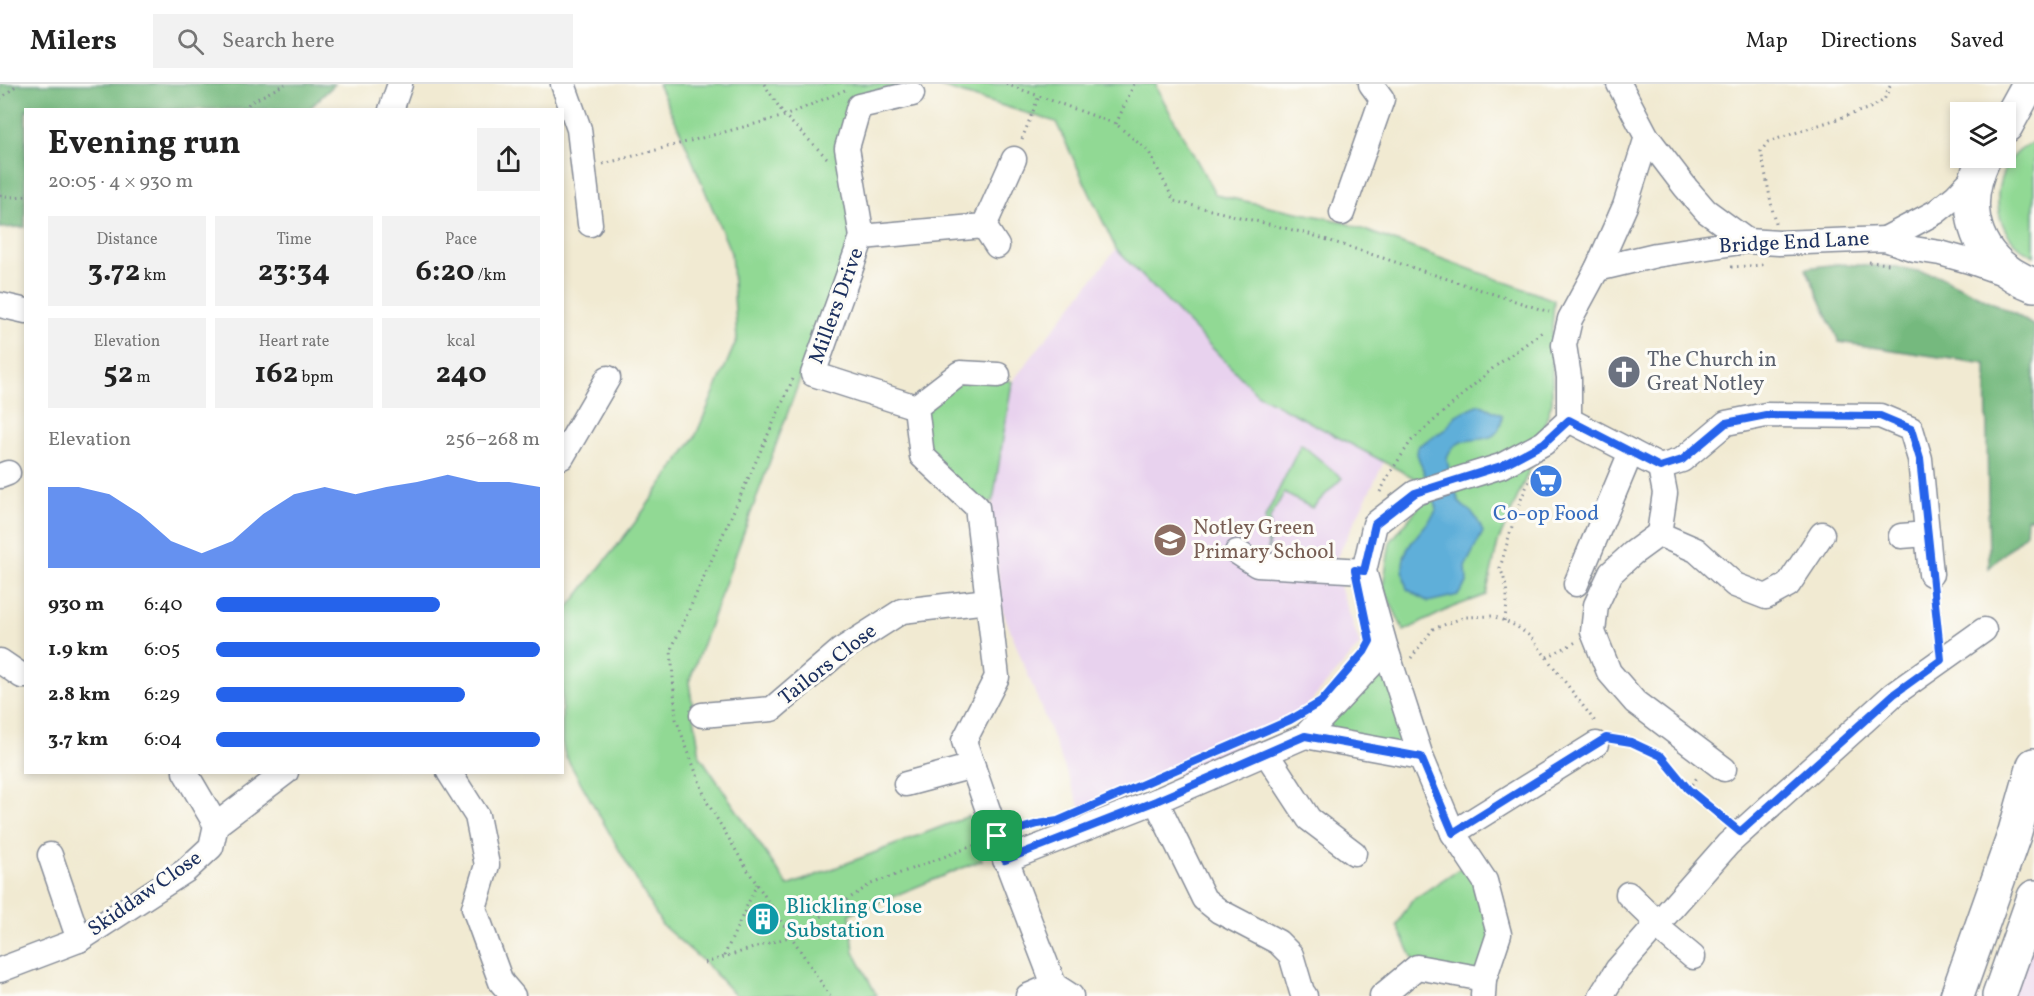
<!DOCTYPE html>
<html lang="en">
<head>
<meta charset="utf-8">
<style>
  body { margin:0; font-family:Vollkorn,serif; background:#f2f2f2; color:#222; height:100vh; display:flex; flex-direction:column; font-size:22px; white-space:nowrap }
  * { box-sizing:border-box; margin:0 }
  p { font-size:20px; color:#767676 }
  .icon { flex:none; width:33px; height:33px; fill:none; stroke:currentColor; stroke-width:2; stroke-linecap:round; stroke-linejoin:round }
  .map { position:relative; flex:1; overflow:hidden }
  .details { position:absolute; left:24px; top:24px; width:540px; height:666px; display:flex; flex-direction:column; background:#fff; border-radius:0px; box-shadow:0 3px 9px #0003 }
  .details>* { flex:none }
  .buttons { position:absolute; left:1950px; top:18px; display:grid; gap:12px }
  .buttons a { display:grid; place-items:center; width:66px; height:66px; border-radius:0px; background:#fff; box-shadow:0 3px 9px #0003; font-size:30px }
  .pin { position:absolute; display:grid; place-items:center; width:51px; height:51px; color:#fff; margin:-26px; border-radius:12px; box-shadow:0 3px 9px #0006 }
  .round { display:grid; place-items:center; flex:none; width:63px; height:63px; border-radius:0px; background:#f2f2f2 }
  .summary { display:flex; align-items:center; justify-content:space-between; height:102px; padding:0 24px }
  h1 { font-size:33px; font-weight:700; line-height:45px }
  .metrics { display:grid; grid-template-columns:repeat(3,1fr); gap:9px; height:102px; padding:6px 24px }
  .metrics div { display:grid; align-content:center; border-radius:0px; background:#f2f2f2; text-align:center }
  .metrics b { font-size:30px; font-weight:700 }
  .metrics small { font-size:16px; font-weight:400 }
  .metrics p { font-size:16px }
  .chart { height:168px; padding:12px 24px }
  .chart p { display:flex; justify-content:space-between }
  .chart svg { width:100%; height:108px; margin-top:6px; fill:#2563eb; opacity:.7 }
  ul { padding:0 24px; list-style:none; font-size:20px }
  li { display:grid; grid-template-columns:96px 72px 1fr; align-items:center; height:45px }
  li i { height:15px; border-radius:8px; background:#2563eb }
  header { display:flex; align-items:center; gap:36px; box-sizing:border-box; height:84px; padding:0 30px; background:#fff; border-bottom:2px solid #e0e0e0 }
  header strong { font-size:28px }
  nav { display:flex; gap:33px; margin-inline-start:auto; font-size:21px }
  .search { width:420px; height:54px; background:#f2f2f2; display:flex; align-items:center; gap:15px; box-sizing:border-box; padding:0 21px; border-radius:0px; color:#767676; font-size:22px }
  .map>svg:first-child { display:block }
  .built { fill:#e8d2ee }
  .green { fill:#91d994; stroke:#568479; stroke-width:1.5 }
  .forest { fill:#74b97e; stroke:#48746e; stroke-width:1.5 }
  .water { fill:#5eafd9; stroke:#3c6f9c; stroke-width:1.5 }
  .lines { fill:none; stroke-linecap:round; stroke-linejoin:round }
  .minor-casing { stroke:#868c98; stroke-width:27 }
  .highway-casing { stroke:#868c98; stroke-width:36 }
  .path { stroke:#868c98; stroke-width:3; stroke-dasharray:1.5 4.5; stroke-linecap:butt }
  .minor { stroke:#fff; stroke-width:24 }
  .highway { stroke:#fff; stroke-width:33 }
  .route-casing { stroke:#fff; stroke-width:12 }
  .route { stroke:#2563eb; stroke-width:8 }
  .labels { text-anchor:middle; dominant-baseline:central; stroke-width:6; stroke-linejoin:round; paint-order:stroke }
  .street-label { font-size:21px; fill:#1b2f5e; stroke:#fdfcf7 }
  .worship-label { font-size:21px; fill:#5b616d; stroke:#fdfcf7; text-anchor:start }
  .shop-label { font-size:21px; fill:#366cbe; stroke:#fdfcf7 }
  .education-label { font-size:21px; fill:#785e54; stroke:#fdfcf7; text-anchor:start }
  .culture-label { font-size:21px; fill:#0d838f; stroke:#fdfcf7; text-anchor:start }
</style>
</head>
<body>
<header>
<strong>Milers</strong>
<div class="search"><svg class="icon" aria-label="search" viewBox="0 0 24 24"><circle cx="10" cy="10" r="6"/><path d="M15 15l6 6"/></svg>Search here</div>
<nav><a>Map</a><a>Directions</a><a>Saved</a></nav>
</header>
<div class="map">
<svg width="2034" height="912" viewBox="0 0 2034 912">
  <rect width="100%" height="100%" fill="#fdfcf7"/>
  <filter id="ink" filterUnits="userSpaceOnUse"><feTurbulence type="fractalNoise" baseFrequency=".0167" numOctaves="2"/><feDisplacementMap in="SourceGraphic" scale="12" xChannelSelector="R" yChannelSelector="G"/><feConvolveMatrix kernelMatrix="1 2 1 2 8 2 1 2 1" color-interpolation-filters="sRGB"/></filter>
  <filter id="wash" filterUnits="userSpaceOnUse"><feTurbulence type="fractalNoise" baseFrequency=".008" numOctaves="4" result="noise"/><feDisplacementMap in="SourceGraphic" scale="24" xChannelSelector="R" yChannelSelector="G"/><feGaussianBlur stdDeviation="1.35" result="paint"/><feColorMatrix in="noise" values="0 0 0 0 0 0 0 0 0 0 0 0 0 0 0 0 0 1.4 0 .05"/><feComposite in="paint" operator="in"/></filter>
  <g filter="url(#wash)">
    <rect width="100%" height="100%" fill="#f1ead2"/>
    <g class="built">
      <path d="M 1116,165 L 1257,310 L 1385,376 L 1333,481 L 1360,561 L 1294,637 L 1084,733 L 1002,525 L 991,430 L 1012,298 Z"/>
      <path d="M 2034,843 L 2034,912 L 2010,912 Z"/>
    </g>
    <g class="green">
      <path d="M 658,0 L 907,0 L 856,11 L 852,153 L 689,598 L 700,672 L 788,802 L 969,732 L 982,776 L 850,830 L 854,868 L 877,912 L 736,912 L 705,879 L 662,841 L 565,671 L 562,658 L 562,546 L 567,525 L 634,440 L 695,353 L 737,255 L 731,169 L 681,49 Z"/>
      <path d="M 931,0 L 1157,0 L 1156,3 L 1216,111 L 1340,137 L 1554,216 L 1552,246 L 1552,318 L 1531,382 L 1498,458 L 1486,511 L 1453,523 L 1404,547 L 1383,503 L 1390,458 L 1418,424 L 1416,395 L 1257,310 L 1116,165 L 1056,38 Z"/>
      <path d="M 2034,58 L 2034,172 C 2029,169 2022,166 2018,162 C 1991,138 1991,92 2018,68 C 2022,64 2029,61 2034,58 Z"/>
      <path d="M 960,289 L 998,291 L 1012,298 L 993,417 L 977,423 L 922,372 L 916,323 Z"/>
      <path d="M 1301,360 L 1342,394 L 1312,424 L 1284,409 L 1270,434 L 1269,472 L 1265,434 Z"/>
      <path d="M 1386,565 L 1421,673 L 1305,652 Z"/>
      <path d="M 1471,777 L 1499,850 L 1484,895 L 1417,883 L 1397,841 L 1411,817 Z"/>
    </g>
    <g class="forest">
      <path d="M 0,0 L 335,0 L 309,25 L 26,26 L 25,143 L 0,144 Z"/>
      <path d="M 1837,180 L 1897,183 L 1937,191 L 2017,231 L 2034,242 L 2034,434 L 2027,434 L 2026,449 L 1989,484 L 1986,280 L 1839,258 L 1806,184 Z"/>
    </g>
    <path class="water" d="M 1479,320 L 1502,331 C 1501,369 1466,345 1451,366 C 1449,368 1448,371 1447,374 C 1447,380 1457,414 1460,419 C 1464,424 1470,426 1474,431 C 1478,436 1480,442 1483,448 L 1466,481 L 1467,499 L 1458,511 L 1428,518 L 1407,505 C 1398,475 1404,467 1423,444 C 1429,437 1434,432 1437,424 L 1417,370 L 1418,362 L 1446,345 L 1456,331 Z"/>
  </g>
  <g filter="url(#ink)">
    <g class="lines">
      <defs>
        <g id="minor">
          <path d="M 563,0 L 579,45 L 590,140"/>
          <path d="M 1619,0 L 1647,53 L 1686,104 L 1706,127 L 1747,157"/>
          <path d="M 912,10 L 859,22 L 847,64 L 862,153 L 813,290 L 916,323"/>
          <path d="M 391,26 L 400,0"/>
          <path d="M 1342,129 L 1382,15 L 1371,0"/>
          <path d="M 984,142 L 997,162"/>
          <path d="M 862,153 L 984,142 L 1014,75"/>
          <path d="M 1885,155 L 1936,128 L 1956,112 L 1977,90"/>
          <path d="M 1597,185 L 1656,171 L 1747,157 L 1779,159 L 1885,155 L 1914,165 L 1940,169 L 1969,177 L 2006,190"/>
          <path d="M 0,221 L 26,227"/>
          <path d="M 998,291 L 960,289 L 916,323 L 922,372 L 977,423 L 997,593 L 964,657 L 997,752 L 1054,901 L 1071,912"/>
          <path d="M 1569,336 L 1660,383 L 1682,376 L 1726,339 L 1766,331 L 1880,332 L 1911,345 L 1920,375 L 1931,490"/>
          <path d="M 562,373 L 608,294"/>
          <path d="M 1660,383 L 1665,409 L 1659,450 L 1696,466 L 1735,501 L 1766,513 L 1788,501 L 1822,450"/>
          <path d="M 0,392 L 8,389"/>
          <path d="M 1659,450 L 1633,469 L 1611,489 L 1596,521 L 1593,548 L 1609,588 L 1635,618 L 1724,685"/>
          <path d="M 1901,452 L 1927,450"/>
          <path d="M 1237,468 L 1257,481 L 1364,487"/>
          <path d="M 1576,500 L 1631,368"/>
          <path d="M 0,577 L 22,592 L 26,592"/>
          <path d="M 702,631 L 772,625 L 841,566 L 902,527 L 988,517"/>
          <path d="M 1305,652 L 1421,673"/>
          <path d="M 1266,669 L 1309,735 L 1354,769"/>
          <path d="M 449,688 L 477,732 L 487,781 L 474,824 L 501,898 L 513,912"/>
          <path d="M 906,700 L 973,682"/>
          <path d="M 1156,717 L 1204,815 L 1219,827 L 1278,858 L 1291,871 L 1302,908 L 1305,912"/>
          <path d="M 216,741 L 286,688"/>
          <path d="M 1453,749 L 1596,660"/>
          <path d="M 50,771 L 79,856"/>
          <path d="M 1005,776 L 1156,717 L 1305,652 L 1386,565"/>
          <path d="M 1628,810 L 1658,839"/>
          <path d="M 1656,842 L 1693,873"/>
          <path d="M 0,886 L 79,856 L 185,787 L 211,763 L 216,741 L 185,688"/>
          <path d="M 1028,912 L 1054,901"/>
          <path d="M 1382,912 L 1417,883 L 1484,895"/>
          <path d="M 1483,912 L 1484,895 L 1499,850 L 1485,797 L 1453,749 L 1421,673 L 1386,565 L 1364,487 L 1375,440 L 1415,409 L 1501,382 L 1544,359 L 1569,336 L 1569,293 L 1564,261 L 1570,235 L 1597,185 L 1625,122 L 1647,53"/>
          <path d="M 1601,912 L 1617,886 L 1728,760 L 1894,610 L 1984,546"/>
        </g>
        <g id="highway">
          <path d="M 2006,42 L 2029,0"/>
          <path d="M 1984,74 C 1958,128 1977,180 2034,201"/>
          <path d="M 1957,912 L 2014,751 L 2034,681"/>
          <path d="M 1999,912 L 2034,813"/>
        </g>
      </defs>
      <use href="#minor" class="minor-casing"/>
      <use href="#highway" class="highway-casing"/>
      <g class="path">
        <path d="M 764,0 L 785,32 L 827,74"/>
        <path d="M 1006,0 L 1116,40 L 1149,68 L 1174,117 L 1309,150 L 1549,228"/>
        <path d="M 0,15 L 18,0"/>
        <path d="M 245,26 L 249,19 L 285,0"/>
        <path d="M 1116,40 L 1134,0"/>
        <path d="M 1022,55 L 1039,12"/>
        <path d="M 603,80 L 785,32 L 845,6"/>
        <path d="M 0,111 L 11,113 L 26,112"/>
        <path d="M 1775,139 L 1761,67 L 1768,58 L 1870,24 L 1884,16 L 1891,0"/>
        <path d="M 1869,178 L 1889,180"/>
        <path d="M 1731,183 L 1763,181"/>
        <path d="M 793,295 L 671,566 L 676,635 L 707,718 L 747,785 L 830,912"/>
        <path d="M 1380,408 L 1390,389 L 1411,357 L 1493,284 L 1545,246"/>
        <path d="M 1933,510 L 1939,554"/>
        <path d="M 1504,537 C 1509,518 1508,502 1500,484 L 1517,425 L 1532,390"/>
        <path d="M 1547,573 L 1576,558"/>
        <path d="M 1411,574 L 1433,545 L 1465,533 L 1493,532 L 1516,542 L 1531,553 L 1596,639"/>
        <path d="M 1615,656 L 1631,658 L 1661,672 L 1688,705 L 1725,736"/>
        <path d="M 1688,705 L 1699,691"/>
        <path d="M 724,872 L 757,800"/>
        <path d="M 705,879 L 792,852 L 871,800 L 978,760"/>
      </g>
      <use href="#minor" class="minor"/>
      <use href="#highway" class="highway"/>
    </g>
  </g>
  <g class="lines" filter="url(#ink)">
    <defs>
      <path id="route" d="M 1766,331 L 1880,332 L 1911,345 L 1920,375 L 1941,576 L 1894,610 L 1740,748 L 1688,705 L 1661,672 L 1631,658 L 1606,654 L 1453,749 L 1421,673 L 1305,652 L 1156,717 L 1005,776 L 997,752 L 1038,740 L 1058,737 L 1290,636 L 1321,618 L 1364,568 L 1370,557 L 1355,486 L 1364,487 L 1375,440 L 1415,409 L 1501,382 L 1544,359 L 1569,336 L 1660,383 L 1682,376 L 1726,339 Z"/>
    </defs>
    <use href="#route" class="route-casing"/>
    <use href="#route" class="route"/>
  </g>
  <defs>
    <symbol id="church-disc" viewBox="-11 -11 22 22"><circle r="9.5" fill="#6b7280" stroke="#fdfcf7"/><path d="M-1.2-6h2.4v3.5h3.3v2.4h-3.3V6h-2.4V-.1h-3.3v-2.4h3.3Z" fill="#fff"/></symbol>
    <symbol id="supermarket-disc" viewBox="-11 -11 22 22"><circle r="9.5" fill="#3f7fe0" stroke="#fdfcf7"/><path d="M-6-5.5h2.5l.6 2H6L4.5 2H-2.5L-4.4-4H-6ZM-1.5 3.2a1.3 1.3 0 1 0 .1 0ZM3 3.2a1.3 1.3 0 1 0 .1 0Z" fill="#fff"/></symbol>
    <symbol id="school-disc" viewBox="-11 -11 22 22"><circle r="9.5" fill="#8d6e63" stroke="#fdfcf7"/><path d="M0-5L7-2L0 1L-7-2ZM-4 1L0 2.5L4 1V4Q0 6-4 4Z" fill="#fff"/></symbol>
    <symbol id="building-disc" viewBox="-11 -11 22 22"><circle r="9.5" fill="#0f9aa8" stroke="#fdfcf7"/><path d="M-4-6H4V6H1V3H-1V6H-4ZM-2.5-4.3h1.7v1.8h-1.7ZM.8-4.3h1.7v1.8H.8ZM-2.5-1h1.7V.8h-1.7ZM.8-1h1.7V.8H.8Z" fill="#fff"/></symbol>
  </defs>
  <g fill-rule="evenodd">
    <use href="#church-disc" x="1605" y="269" width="38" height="38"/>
    <use href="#supermarket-disc" x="1527" y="378" width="38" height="38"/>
    <use href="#school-disc" x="1151" y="437" width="38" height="38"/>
    <use href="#building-disc" x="744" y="816" width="38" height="38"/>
  </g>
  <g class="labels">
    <g class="street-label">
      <text transform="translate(1794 159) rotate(-3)">Bridge End Lane</text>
      <text transform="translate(837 222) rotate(-70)">Millers Drive</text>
      <text transform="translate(828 581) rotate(-38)">Tailors Close</text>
      <text transform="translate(145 810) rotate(-35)">Skiddaw Close</text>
    </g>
    <g class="worship-label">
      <text x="1647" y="276">The Church in<tspan x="1647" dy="24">Great Notley</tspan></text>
    </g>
    <g class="shop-label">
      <text x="1546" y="430">Co-op Food</text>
    </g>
    <g class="education-label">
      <text x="1193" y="444">Notley Green<tspan x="1193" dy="24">Primary School</tspan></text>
    </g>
    <g class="culture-label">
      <text x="786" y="823">Blickling Close<tspan x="786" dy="24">Substation</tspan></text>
    </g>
  </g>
</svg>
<div class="buttons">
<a><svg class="icon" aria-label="layers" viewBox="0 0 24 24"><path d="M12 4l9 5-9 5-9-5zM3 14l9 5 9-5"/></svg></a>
</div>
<div class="pin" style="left:997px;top:752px;background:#1e9e55"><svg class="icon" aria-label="arrive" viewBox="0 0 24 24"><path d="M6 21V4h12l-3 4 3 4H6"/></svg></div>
<section class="details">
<div class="summary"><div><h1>Evening run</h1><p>20:05 · 4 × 930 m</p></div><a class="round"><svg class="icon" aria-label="share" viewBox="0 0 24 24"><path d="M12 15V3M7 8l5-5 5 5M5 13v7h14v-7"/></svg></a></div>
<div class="metrics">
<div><p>Distance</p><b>3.72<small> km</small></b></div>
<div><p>Time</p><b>23:34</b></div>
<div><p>Pace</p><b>6:20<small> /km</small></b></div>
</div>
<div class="metrics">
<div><p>Elevation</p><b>52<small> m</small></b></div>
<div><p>Heart rate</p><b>162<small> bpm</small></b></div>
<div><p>kcal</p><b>240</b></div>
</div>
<div class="chart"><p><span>Elevation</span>256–268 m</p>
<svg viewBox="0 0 160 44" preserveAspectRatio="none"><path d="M0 44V11L10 11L20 14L30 22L40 33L50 38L60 33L70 22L80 14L90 11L100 14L110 11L120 9L130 6L140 9L150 9L160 11V44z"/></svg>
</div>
<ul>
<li><b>930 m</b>6:40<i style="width:69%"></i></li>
<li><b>1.9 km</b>6:05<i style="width:100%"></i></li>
<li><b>2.8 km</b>6:29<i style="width:77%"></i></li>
<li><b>3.7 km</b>6:04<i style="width:100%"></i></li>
</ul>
</section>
</div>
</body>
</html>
